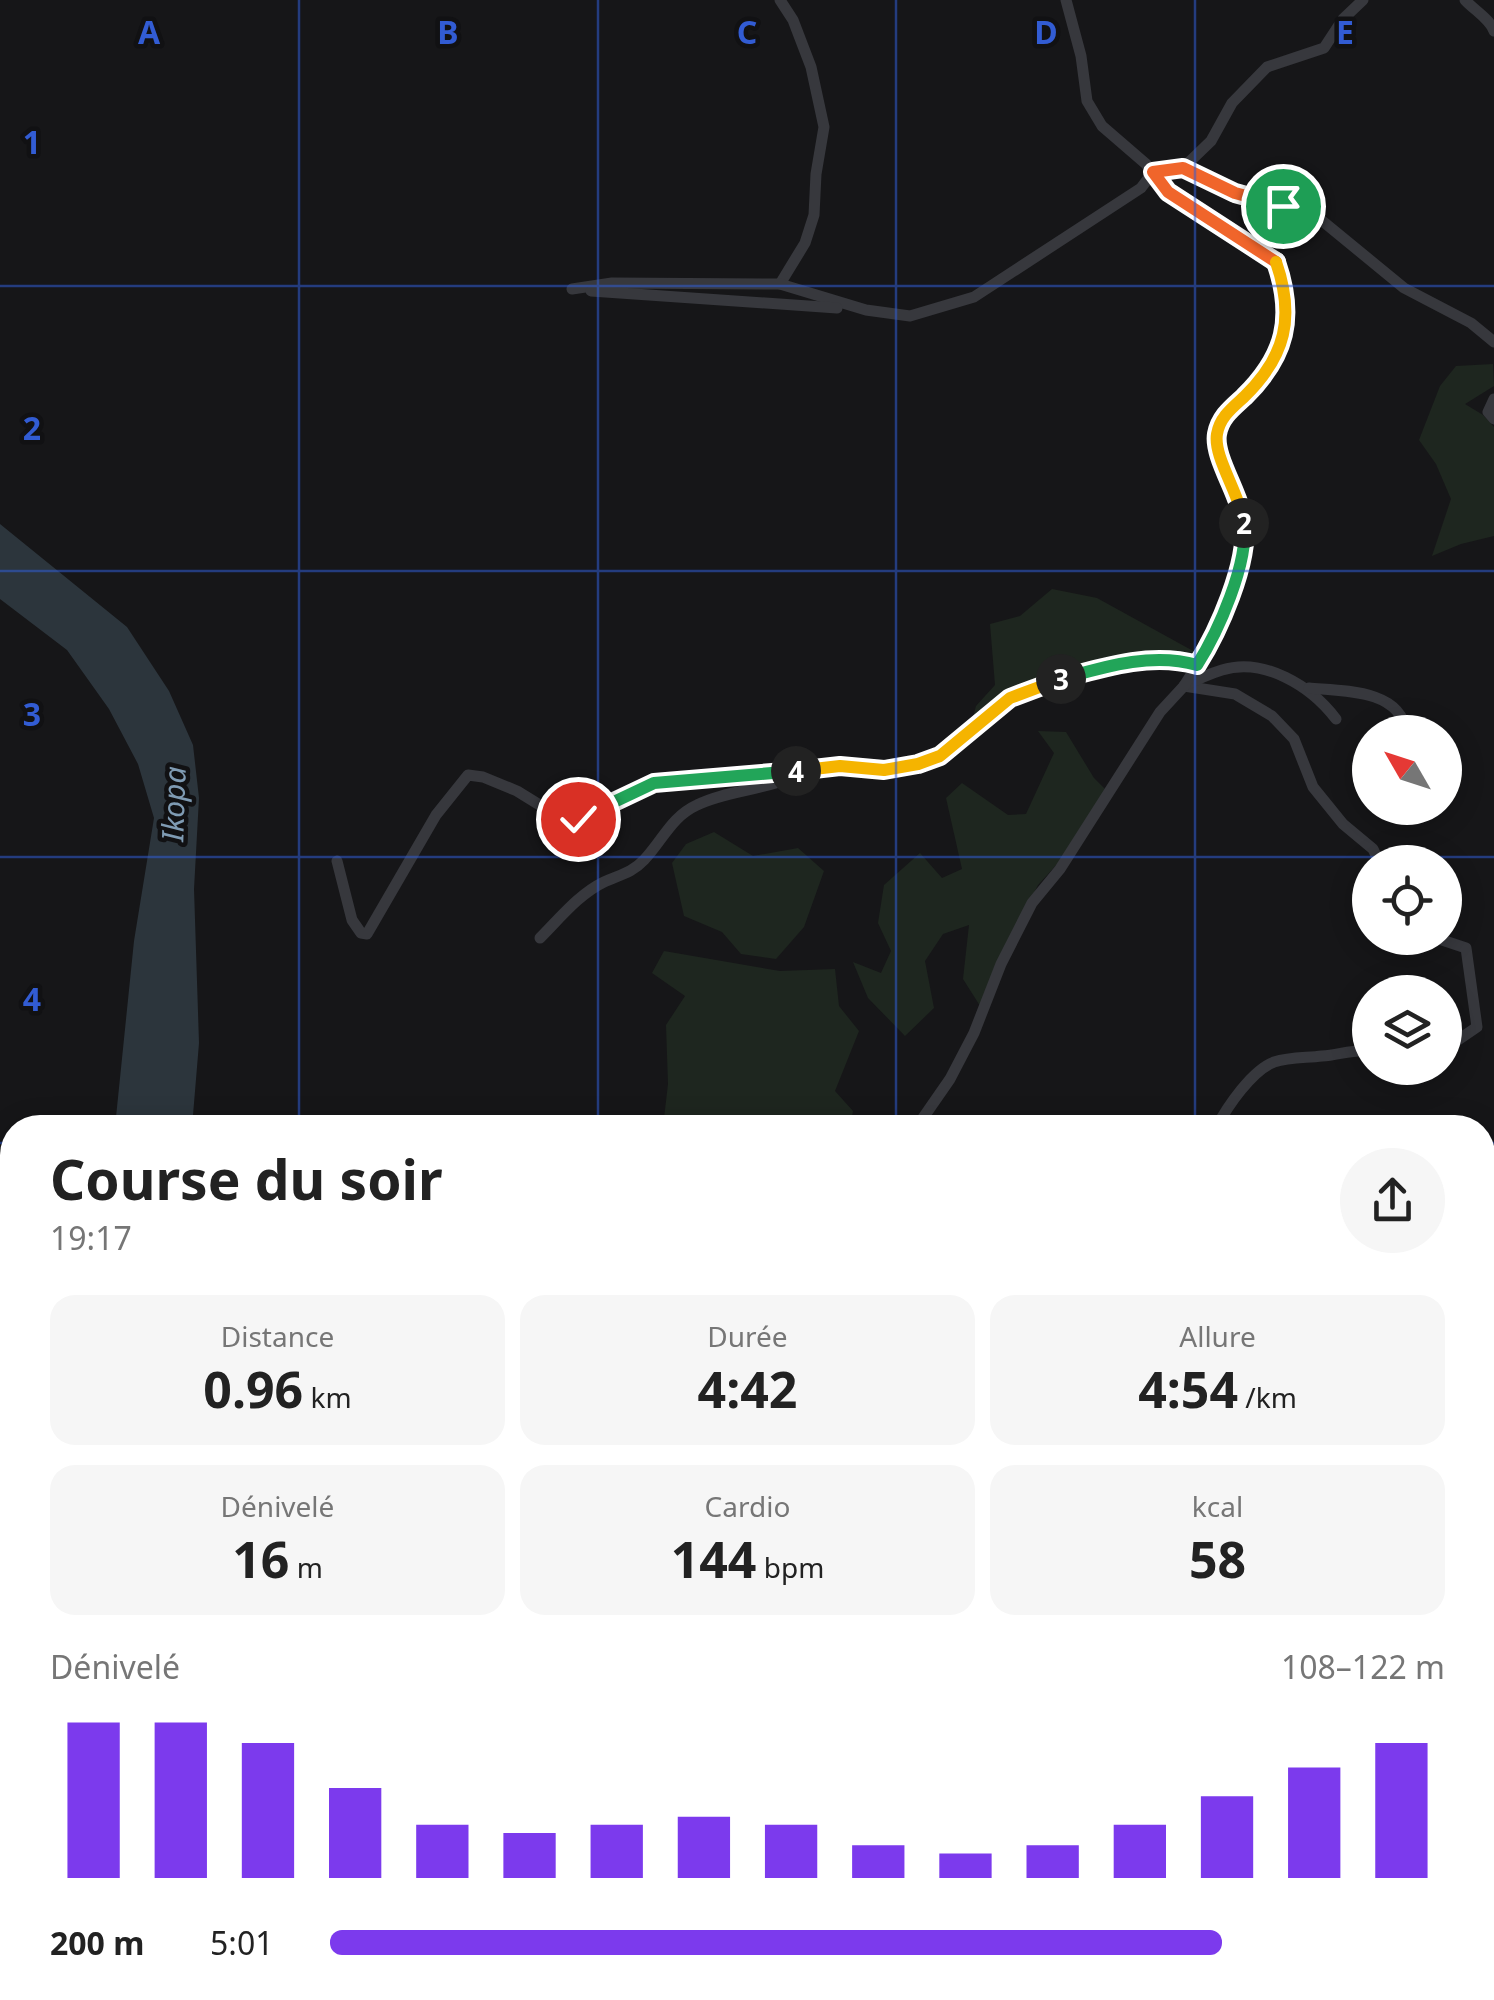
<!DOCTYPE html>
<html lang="fr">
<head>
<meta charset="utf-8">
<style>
  body { margin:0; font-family:"Noto Sans",sans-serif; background:#f6f6f6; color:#222; height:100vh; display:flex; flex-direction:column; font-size:38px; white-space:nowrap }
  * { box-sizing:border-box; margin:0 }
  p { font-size:32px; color:#767676 }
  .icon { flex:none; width:55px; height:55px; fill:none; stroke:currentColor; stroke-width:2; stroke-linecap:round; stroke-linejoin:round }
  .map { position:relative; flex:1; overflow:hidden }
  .drawer { position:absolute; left:0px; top:1115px; width:1495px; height:885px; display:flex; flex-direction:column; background:#fff; border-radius:40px 40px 0 0; box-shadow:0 5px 25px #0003 }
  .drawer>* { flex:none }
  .needle { width:65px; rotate:309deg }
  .buttons { position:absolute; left:1352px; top:715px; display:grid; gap:20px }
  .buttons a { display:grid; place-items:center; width:110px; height:110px; border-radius:50%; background:#fff; box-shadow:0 5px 25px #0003; font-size:50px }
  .pin { position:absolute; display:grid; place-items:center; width:85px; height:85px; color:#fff; margin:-42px; border:5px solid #fff; border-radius:50%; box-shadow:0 2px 10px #0007 }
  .km { position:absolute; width:50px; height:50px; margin:-25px; border-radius:50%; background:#222; color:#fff; font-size:28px; line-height:50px; text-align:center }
  .round { display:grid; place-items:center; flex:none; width:105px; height:105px; border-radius:52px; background:#f6f6f6 }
  .overview { display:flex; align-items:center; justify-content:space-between; height:170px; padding:0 50px }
  h1 { font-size:55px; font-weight:700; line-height:75px }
  .figures { display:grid; grid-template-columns:repeat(3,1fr); gap:15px; height:170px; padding:10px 50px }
  .figures div { display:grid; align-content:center; border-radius:25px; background:#f6f6f6; text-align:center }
  .figures b { font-size:50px; font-weight:700 }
  .figures small { font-size:28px; font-weight:400 }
  .figures p { font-size:28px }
  .chart { height:280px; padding:20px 50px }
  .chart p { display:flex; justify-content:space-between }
  .chart svg { width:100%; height:180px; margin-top:10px; stroke:#7c3aed; stroke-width:6 }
  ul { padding:0 50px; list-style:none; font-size:32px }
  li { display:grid; grid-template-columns:160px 120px 1fr; align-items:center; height:75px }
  li i { height:25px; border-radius:12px; background:#7c3aed }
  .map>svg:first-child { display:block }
  .green { fill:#1e261f }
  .water { fill:#2c353c }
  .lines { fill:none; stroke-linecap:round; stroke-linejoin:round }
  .stream { stroke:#2c353c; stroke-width:2.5 }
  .river { stroke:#2c353c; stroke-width:18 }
  .minor { stroke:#37383d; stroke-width:11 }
  .split-1-casing { stroke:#fff; stroke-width:20 }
  .split-2-casing { stroke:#fff; stroke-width:20 }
  .split-3-casing { stroke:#fff; stroke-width:20 }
  .split-4-casing { stroke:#fff; stroke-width:20 }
  .split-5-casing { stroke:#fff; stroke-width:20 }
  .split-1 { stroke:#f0652b; stroke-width:12 }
  .split-2 { stroke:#f5b400; stroke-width:12 }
  .split-3 { stroke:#22a559; stroke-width:12 }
  .split-4 { stroke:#f5b400; stroke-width:12 }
  .split-5 { stroke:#22a559; stroke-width:12 }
  .grid { fill:none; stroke:#325cd3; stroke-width:2.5; stroke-opacity:0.55 }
  .labels { text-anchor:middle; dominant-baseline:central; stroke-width:9; stroke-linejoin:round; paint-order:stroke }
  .water-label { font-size:30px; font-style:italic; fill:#7f9bb3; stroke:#111113 }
  .grid-label { font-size:32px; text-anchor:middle; font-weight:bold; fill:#325cd3; stroke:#111113; stroke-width:9; stroke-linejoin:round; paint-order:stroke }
</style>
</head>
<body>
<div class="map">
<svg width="1494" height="2000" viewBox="0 0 1494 2000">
  <rect width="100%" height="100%" fill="#161618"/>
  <g class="green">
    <path d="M 1493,364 L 1494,386 L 1465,404 L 1483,415 L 1494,427 L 1494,536 L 1461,544 L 1432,556 L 1451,499 L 1436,464 L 1419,440 L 1440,386 L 1456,366 Z"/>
    <path d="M 1052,589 L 1097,598 L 1195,652 L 1159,655 L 1033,691 L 971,725 L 976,706 L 995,685 L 990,624 L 1020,616 Z"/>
    <path d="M 1038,731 L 1066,732 L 1094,778 L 1107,791 L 1069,851 L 1038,885 L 1009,941 L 982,1009 L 963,979 L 969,925 L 943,934 L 925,961 L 934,1008 L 905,1036 L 868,998 L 853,962 L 881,973 L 891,951 L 878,923 L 884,885 L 920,853 L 942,878 L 962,869 L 946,798 L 962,783 L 1008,815 L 1026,814 L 1054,753 Z"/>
    <path d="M 714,832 L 753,856 L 798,848 L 824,871 L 804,927 L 776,959 L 741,954 L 722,932 L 684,916 L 672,863 L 686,844 Z"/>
    <path d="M 664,951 L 780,971 L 835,969 L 839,1006 L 859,1031 L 835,1091 L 853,1111 L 850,1127 L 663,1127 L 668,1084 L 666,1025 L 685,996 L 652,973 Z"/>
    <path d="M 1494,1262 L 1494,1348 L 1483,1337 L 1482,1268 Z"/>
  </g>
  <g class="water">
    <path d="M 0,524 L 127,627 L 169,691 L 193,745 L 199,798 L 194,889 L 199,1043 L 192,1127 L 115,1127 L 134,941 L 154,818 L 138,764 L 109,709 L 67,650 L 0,599 Z"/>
    <path d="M 12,1415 L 12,1488 L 0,1496 L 0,1430 Z"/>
    <path d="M 12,1917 L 12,1988 L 99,1988 L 91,2000 L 7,2000 C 0,1981 0,1934 12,1917 Z"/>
  </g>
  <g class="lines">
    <path class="stream" d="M 1321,1988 L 1323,2000"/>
    <path class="river" d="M 1482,1787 L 1494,1778"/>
    <g class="minor">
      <path d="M 1465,0 C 1474,10 1490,19 1494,31"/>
      <path d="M 1183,168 L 1211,141 L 1232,103 L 1267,67 L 1324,48 L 1343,19 L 1363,0"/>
      <path d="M 780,284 L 805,243 L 814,215 L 816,174 L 824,127 L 811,67 L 793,20 L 780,0"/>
      <path d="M 572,289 L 612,283 L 780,284 L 866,310 L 910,316 L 974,297 L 1141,188 L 1153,172 L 1183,168 L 1235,193 L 1309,210 L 1404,288 L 1471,323 L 1494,342"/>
      <path d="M 591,291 L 837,308"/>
      <path d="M 1494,399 L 1488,412 L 1494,419"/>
      <path d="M 1184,686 L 1235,694 L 1272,716 L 1294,739 L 1313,787 L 1343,824 L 1373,849 L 1379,862"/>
      <path d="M 1184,686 C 1196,680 1209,674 1222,670 C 1264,657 1311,686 1336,719"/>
      <path d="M 1309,688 C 1342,691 1401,689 1406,732"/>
      <path d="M 337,861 L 352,920 L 361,933 L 367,934 L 436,815 L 468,775 L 483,777 L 517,791 L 564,820 L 578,819 L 654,783 L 681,778 L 737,778 L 840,765 L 884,770 L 918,764 L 940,755 L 1010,697 L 1056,681 L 1109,665 L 1144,661 L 1168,658 L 1197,665"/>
      <path d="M 540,938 C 560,918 579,894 604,882 C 619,875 632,873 644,860 C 663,840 671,817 697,805 C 727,790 763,791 793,776"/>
      <path d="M 1436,938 L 1466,948 L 1477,1027 L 1458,1040 L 1445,1045"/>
      <path d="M 916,1128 L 950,1079 L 974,1033 L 1001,964 L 1032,903 L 1060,869 L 1160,712 L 1184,686 L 1213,640 L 1236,582 L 1245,532 L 1241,502 L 1220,457 L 1216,437 L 1223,417 L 1268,373 L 1279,351 L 1288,310 L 1277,263 L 1259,248 L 1168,192 L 1146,164 L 1102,126 L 1087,101 L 1081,56 L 1066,0"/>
      <path d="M 1216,1128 C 1227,1107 1252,1070 1274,1062 C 1290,1057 1306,1058 1322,1056 C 1339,1055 1352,1049 1370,1051"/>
      <path d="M 1482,1614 L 1494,1618"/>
      <path d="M 746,1988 L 752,2000"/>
      <path d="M 819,2000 L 828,1988"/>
    </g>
  </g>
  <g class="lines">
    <defs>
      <path id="split-1" d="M 1276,262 L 1168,192 L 1153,172 L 1183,168 L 1235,193 L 1283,206"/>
      <path id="split-2" d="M 1244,523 C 1240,494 1213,457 1217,434 C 1220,417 1232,408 1244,397 C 1286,356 1295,317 1276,262"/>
      <path id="split-3" d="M 1061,679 C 1104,667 1152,652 1197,665 C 1218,632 1249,563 1244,523"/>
      <path id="split-4" d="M 796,771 L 840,766 L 884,770 L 918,764 L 940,756 L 1010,698 L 1061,679"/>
      <path id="split-5" d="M 578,819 L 654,783 L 796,771"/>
    </defs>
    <use href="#split-1" class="split-1-casing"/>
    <use href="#split-2" class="split-2-casing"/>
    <use href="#split-3" class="split-3-casing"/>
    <use href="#split-4" class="split-4-casing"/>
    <use href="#split-5" class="split-5-casing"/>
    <use href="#split-1" class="split-1"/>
    <use href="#split-2" class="split-2"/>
    <use href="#split-3" class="split-3"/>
    <use href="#split-4" class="split-4"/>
    <use href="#split-5" class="split-5"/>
  </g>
  <path class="grid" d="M 299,0 L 299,1128M 598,0 L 598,1128M 896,0 L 896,1128M 1195,0 L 1195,1128M 0,286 L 1494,286M 0,571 L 1494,571M 0,857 L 1494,857M 0,1143 L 12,1143M 1482,1143 L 1494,1143M 0,1429 L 12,1429M 1482,1429 L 1494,1429M 0,1714 L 12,1714M 1482,1714 L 1494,1714M 299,1988 L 299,2000M 598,1988 L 598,2000M 896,1988 L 896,2000M 1195,1988 L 1195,2000"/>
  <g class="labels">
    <g class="water-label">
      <text transform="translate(173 804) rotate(-88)">Ikopa</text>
    </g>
  </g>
  <g class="grid-label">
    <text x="149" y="44">A</text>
    <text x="448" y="44">B</text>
    <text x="747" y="44">C</text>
    <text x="1046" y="44">D</text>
    <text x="1345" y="44">E</text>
    <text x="32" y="154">1</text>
    <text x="32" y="440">2</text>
    <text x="32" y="726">3</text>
    <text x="32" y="1011">4</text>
  </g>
</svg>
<div class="buttons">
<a><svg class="needle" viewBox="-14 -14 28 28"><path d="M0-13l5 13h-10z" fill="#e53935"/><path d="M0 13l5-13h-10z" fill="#767676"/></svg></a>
<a><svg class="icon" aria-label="locate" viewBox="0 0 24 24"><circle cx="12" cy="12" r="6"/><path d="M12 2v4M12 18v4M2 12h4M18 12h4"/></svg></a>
<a><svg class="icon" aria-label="layers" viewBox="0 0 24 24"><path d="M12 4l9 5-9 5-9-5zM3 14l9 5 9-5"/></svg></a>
</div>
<div class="pin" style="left:1283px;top:206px;background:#1e9e55"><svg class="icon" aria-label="arrive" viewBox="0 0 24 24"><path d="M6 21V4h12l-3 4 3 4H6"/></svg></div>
<div class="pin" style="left:578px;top:819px;background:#d93025"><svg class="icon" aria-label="check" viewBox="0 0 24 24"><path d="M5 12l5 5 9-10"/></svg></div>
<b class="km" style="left:1244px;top:523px">2</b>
<b class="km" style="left:1061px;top:679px">3</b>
<b class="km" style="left:796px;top:771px">4</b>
<section class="drawer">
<div class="overview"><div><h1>Course du soir</h1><p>19:17</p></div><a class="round"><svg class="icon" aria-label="share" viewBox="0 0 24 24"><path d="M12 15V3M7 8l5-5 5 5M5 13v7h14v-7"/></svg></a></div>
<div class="figures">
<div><p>Distance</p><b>0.96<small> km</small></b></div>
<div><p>Durée</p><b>4:42</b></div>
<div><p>Allure</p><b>4:54<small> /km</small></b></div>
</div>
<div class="figures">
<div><p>Dénivelé</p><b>16<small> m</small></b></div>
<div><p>Cardio</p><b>144<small> bpm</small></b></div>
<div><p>kcal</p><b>58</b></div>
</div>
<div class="chart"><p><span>Dénivelé</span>108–122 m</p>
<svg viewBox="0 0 160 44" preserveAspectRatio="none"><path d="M5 44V6M15 44V6M25 44V11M35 44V22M45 44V31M55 44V33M65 44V31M75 44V29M85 44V31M95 44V36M105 44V38M115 44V36M125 44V31M135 44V24M145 44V17M155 44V11"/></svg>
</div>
<ul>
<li><b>200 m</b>5:01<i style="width:80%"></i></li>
</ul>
</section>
</div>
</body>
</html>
